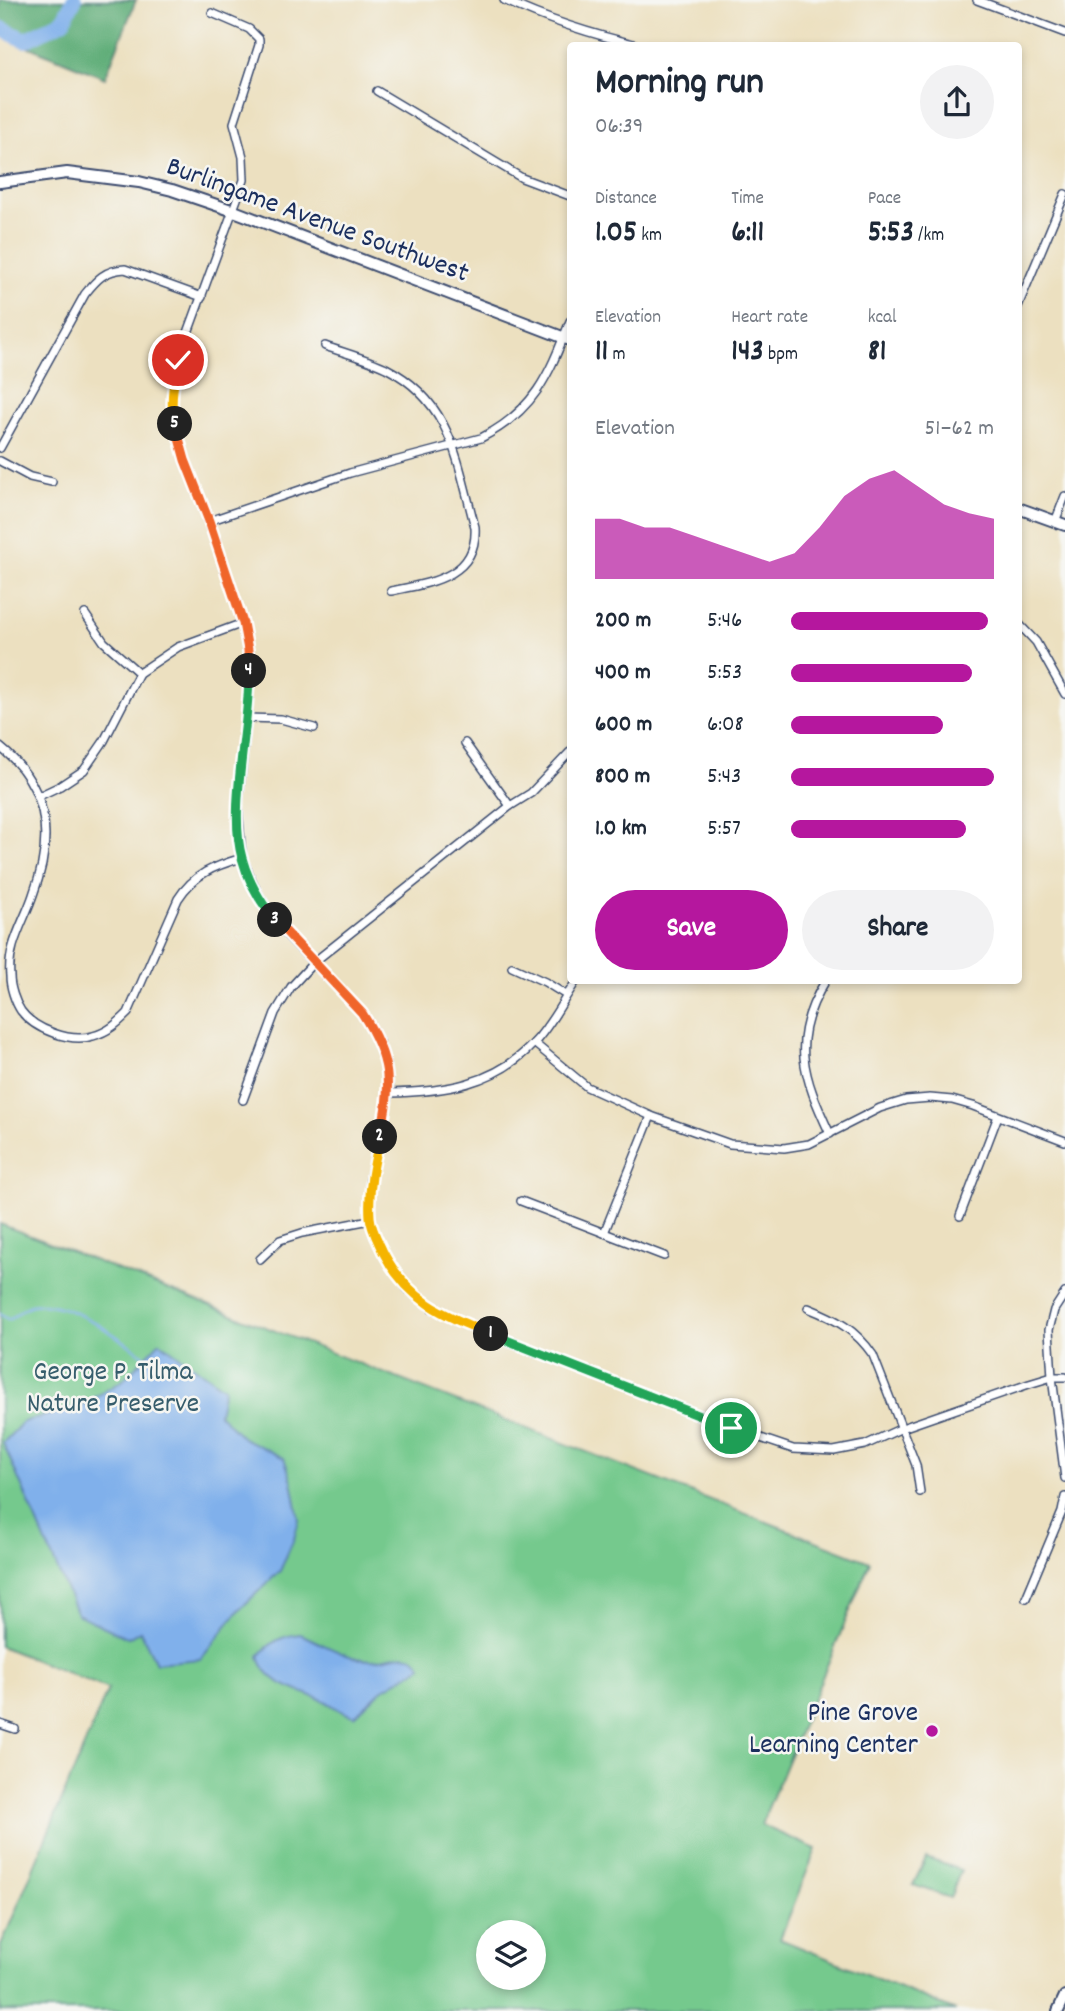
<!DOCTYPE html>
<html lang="en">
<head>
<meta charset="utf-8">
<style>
  body { margin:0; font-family:Dekko,sans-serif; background:#f2f2f3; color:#1f2937; height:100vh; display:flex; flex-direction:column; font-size:26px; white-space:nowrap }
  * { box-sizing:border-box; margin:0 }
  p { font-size:23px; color:#747a83 }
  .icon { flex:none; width:38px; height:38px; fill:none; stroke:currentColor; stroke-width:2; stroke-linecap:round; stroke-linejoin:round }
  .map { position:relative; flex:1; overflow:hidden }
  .sheet { position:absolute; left:567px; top:42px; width:455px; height:942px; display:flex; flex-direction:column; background:#fff; border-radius:7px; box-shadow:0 4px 10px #0003 }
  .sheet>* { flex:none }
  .fabs { position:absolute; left:476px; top:1920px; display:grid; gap:14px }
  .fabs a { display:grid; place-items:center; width:70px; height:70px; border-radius:50%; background:#fff; box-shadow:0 4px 10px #0003; font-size:35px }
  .pin { position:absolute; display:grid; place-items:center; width:60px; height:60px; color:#fff; margin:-30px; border:4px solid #fff; border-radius:50%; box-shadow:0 2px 7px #0007 }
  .km { position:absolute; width:35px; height:35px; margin:-18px; border-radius:50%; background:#222; color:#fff; font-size:19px; line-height:35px; text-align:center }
  .round { display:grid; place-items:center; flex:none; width:74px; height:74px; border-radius:37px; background:#f2f2f3 }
  .head { display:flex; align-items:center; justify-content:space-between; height:119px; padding:0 28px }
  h1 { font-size:38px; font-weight:700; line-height:52px }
  .metrics { display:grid; grid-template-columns:repeat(3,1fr); gap:10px; height:119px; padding:7px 28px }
  .metrics div { display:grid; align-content:center }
  .metrics b { font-size:30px; font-weight:700 }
  .metrics small { font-size:19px; font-weight:400 }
  .metrics p { font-size:19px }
  .chart { height:196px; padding:14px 28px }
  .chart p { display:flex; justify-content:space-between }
  .chart svg { width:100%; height:126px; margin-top:7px; fill:#b5179e; opacity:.7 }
  .action { display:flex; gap:14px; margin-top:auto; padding:14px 28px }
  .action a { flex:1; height:80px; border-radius:42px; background:#b5179e; color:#fff; font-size:28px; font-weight:700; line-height:80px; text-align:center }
  .action a+a { background:#f2f2f3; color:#1f2937 }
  ul { padding:0 28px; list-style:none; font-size:23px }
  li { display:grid; grid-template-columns:112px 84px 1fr; align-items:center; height:52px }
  li i { height:18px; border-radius:9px; background:#b5179e }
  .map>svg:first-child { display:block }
  .green { fill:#74c98d; stroke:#487c76; stroke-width:2; fill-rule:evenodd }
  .forest { fill:#5fad78; stroke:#3d6e6b; stroke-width:2 }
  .water { fill:#80b0eb; stroke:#4e70a4; stroke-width:2 }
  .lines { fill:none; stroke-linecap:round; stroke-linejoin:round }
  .stream { stroke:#80b0eb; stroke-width:2.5 }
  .river { stroke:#80b0eb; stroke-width:16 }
  .street-casing { stroke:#3a4a6d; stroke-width:10 }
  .secondary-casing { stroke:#3a4a6d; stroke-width:14 }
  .street { stroke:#fff; stroke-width:7 }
  .secondary { stroke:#fff; stroke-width:10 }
  .split-1-casing { stroke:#fff; stroke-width:14 }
  .split-2-casing { stroke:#fff; stroke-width:14 }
  .split-3-casing { stroke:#fff; stroke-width:14 }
  .split-4-casing { stroke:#fff; stroke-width:14 }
  .split-5-casing { stroke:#fff; stroke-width:14 }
  .split-6-casing { stroke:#fff; stroke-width:14 }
  .split-1 { stroke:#22a559; stroke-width:9 }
  .split-2 { stroke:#f5b400; stroke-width:9 }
  .split-3 { stroke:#f0652b; stroke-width:9 }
  .split-4 { stroke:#22a559; stroke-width:9 }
  .split-5 { stroke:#f0652b; stroke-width:9 }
  .split-6 { stroke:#f5b400; stroke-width:9 }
  .poi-dot { fill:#b5179e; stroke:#f6f6f2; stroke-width:2.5 }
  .labels { text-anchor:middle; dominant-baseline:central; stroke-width:5; stroke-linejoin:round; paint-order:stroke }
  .street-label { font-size:28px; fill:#1b2f5e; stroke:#f6f6f2 }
  .park-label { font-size:28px; fill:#365d6c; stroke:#f6f6f2 }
  .poi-label { font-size:28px; fill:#1b2f5e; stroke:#f6f6f2; text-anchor:end }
</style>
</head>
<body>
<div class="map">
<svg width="1065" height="2011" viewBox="0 0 1065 2011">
  <rect width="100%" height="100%" fill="#f6f6f2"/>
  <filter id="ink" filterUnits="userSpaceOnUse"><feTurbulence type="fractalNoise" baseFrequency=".0143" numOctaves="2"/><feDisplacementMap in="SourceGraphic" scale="14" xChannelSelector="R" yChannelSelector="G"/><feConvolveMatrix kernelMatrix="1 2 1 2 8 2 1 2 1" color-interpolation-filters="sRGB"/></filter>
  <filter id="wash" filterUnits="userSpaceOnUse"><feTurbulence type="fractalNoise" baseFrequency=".00686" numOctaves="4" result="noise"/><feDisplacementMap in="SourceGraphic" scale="28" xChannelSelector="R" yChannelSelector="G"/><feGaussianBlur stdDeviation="1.57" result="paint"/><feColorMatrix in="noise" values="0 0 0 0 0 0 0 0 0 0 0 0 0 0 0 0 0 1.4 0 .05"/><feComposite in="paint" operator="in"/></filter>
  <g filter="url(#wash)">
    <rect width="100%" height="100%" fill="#ece0c0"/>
    <g class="green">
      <path d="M 0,1224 L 870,1562 L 761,1825 L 816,1849 L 780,1939 L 956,2011 L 0,2011 L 0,1948 L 108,1689 L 0,1646 ZM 488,1932 L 534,1932 L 534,1978 L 488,1978 Z"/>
      <path d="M 926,1858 L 961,1870 L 950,1898 L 913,1885 Z"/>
    </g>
    <path class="forest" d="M 0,0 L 136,0 L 105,78 L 0,35 Z"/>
    <g class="water">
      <path d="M 160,1342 L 224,1388 L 219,1414 L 243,1438 L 284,1458 L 292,1481 L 299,1520 L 294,1539 L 280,1571 L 240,1609 L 201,1659 L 156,1663 L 140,1631 L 128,1638 L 77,1614 L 3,1443 L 23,1422 L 80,1406 L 122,1381 Z"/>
      <path d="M 300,1634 C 322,1643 348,1660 372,1660 C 387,1660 412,1646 422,1666 L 382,1690 L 355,1716 C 338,1713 334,1704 320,1699 C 298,1690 265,1684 259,1656 C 271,1642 281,1636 300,1634 Z"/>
    </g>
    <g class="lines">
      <path class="stream" d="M 0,1314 L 9,1320 C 16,1315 24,1307 32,1305 C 67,1298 118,1337 146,1357"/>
      <path class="river" d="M 0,28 L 25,40 L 63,21 L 74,0"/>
    </g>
  </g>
  <g filter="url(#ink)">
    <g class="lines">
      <defs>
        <g id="street">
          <path d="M 504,0 C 549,21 594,35 642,46"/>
          <path d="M 977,0 L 1065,33"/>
          <path d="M 212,13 L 249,29 L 259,39 L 259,45 L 234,123 L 243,157 L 244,180 L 178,360 L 173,386 L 172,414 L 185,459 L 209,521 L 243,623 L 248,650 L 249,694 L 238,806 L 242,858 L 257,892 L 268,911 L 286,934 L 362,1013 L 379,1042 L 387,1069 L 389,1093 L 370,1181 L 370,1220 L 377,1240 L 390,1264 L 407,1288 L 432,1308 L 468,1325 L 731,1428 L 793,1449 L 834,1451 L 865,1445 L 902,1428 L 1029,1384 L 1052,1377 L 1065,1377"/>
          <path d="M 377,91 L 522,178 L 570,196"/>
          <path d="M 1018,306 L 1065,194"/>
          <path d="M 325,346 C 345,353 367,359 386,368 C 452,402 457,461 475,527 C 478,577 430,583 391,591"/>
          <path d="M 0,448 L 85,294 C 97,279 105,270 125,269 L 202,297"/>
          <path d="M 0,461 L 30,477 L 52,482"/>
          <path d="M 209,521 L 350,473 L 481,438 C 536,410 549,374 570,321"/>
          <path d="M 1055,522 L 1065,496"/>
          <path d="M 85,614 L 104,642 L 139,673"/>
          <path d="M 1018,623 L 1036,642 L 1065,694"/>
          <path d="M 247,718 L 281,719 L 314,728"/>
          <path d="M 465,743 L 510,806"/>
          <path d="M 0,747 C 50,787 54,839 33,895 C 24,922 7,946 10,976 C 10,987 15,1002 21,1011 C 35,1030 71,1043 93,1036 C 108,1032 118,1023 128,1013 L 178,899 C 194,874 214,866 242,858"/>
          <path d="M 39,796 L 60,786 L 84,770 L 104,741 L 139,673 L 178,647 L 243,623"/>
          <path d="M 512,967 L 545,982 L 566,995"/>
          <path d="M 826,980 C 789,1039 803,1076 830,1134"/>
          <path d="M 534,1043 L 587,1087 L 651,1116 L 730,1144 L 784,1148 L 809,1144 L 880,1108 L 906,1100 L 930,1098 L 952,1100 L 973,1106 L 1065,1141"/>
          <path d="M 389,1093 C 443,1092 495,1085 534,1043 C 551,1025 563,1000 577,980"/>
          <path d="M 243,1100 L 275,1013 L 291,987 L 314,962 L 510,806 L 531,793 L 570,752"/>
          <path d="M 521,1201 L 664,1256"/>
          <path d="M 960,1216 L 998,1116"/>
          <path d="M 604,1233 L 651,1116"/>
          <path d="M 260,1259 L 280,1240 L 302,1233 L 370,1220"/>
          <path d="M 1065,1293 L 1054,1310 L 1049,1330 L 1052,1377 L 1065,1478"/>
          <path d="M 808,1308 C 836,1319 856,1330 873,1355 L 916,1465 L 920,1492"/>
          <path d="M 1026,1598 L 1062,1512 L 1065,1497"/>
          <path d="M 0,1724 L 15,1729"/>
        </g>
        <g id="secondary">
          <path d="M 0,182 L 67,173 L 139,182 L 172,190 L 234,211 L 570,340"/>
          <path d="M 1018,508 L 1065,525"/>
          <path d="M 1058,2011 L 1065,1996"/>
        </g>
      </defs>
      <use href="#street" class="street-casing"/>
      <use href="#secondary" class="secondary-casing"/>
      <use href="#street" class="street"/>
      <use href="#secondary" class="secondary"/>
    </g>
  </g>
  <g class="lines" filter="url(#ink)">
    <defs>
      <path id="split-1" d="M 491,1334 L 731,1428"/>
      <path id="split-2" d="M 380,1137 C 374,1163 368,1189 370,1217 C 371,1229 378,1241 383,1252 C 408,1300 442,1315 491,1334"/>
      <path id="split-3" d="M 275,920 L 362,1013 C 392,1060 392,1084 380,1137"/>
      <path id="split-4" d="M 249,671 C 250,726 228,808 242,858 C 248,880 261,903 275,920"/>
      <path id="split-5" d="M 175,424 L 185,460 L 209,521 L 243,623 L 248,650 L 249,671"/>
      <path id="split-6" d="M 175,424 C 169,403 174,382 178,360"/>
    </defs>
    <use href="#split-1" class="split-1-casing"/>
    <use href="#split-2" class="split-2-casing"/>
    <use href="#split-3" class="split-3-casing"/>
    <use href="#split-4" class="split-4-casing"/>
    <use href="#split-5" class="split-5-casing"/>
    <use href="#split-6" class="split-6-casing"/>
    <use href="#split-1" class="split-1"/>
    <use href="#split-2" class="split-2"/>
    <use href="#split-3" class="split-3"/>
    <use href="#split-4" class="split-4"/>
    <use href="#split-5" class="split-5"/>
    <use href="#split-6" class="split-6"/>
  </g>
  <circle class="poi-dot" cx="932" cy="1731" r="7"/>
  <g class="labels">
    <g class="street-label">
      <text transform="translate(317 222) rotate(20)">Burlingame Avenue Southwest</text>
    </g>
    <g class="park-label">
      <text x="113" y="1374">George P. Tilma<tspan x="113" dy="32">Nature Preserve</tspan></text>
    </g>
    <g class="poi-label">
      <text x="918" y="1715">Pine Grove<tspan x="918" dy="32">Learning Center</tspan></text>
    </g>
  </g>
</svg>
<div class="fabs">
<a><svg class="icon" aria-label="layers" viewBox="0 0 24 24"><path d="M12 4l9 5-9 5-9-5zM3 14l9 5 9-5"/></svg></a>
</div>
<div class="pin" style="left:731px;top:1428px;background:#1e9e55"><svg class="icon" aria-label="arrive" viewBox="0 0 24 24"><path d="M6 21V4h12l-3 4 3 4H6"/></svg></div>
<div class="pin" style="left:178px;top:360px;background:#d93025"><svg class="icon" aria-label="check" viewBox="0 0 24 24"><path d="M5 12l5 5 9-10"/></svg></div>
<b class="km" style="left:491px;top:1334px">1</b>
<b class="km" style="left:380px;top:1137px">2</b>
<b class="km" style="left:275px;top:920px">3</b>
<b class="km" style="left:249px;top:671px">4</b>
<b class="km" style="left:175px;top:424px">5</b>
<section class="sheet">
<div class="head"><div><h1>Morning run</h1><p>06:39</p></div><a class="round"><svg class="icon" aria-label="share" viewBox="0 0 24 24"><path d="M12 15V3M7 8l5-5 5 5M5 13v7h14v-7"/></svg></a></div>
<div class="metrics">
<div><p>Distance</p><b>1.05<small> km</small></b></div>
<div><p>Time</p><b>6:11</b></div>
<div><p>Pace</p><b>5:53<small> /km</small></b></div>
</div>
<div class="metrics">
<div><p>Elevation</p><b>11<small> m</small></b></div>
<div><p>Heart rate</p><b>143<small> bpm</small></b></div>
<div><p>kcal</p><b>81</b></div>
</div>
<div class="chart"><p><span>Elevation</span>51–62 m</p>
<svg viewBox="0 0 160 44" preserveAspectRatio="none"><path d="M0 44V23L10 23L20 26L30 26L40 29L50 32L60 35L70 38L80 35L90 26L100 15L110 9L120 6L130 12L140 18L150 21L160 23V44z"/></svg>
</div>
<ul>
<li><b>200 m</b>5:46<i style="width:97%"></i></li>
<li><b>400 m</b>5:53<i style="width:89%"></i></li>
<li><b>600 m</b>6:08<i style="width:75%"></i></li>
<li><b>800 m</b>5:43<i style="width:100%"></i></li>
<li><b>1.0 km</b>5:57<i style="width:86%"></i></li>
</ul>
<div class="action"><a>Save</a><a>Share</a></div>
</section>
</div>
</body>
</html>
